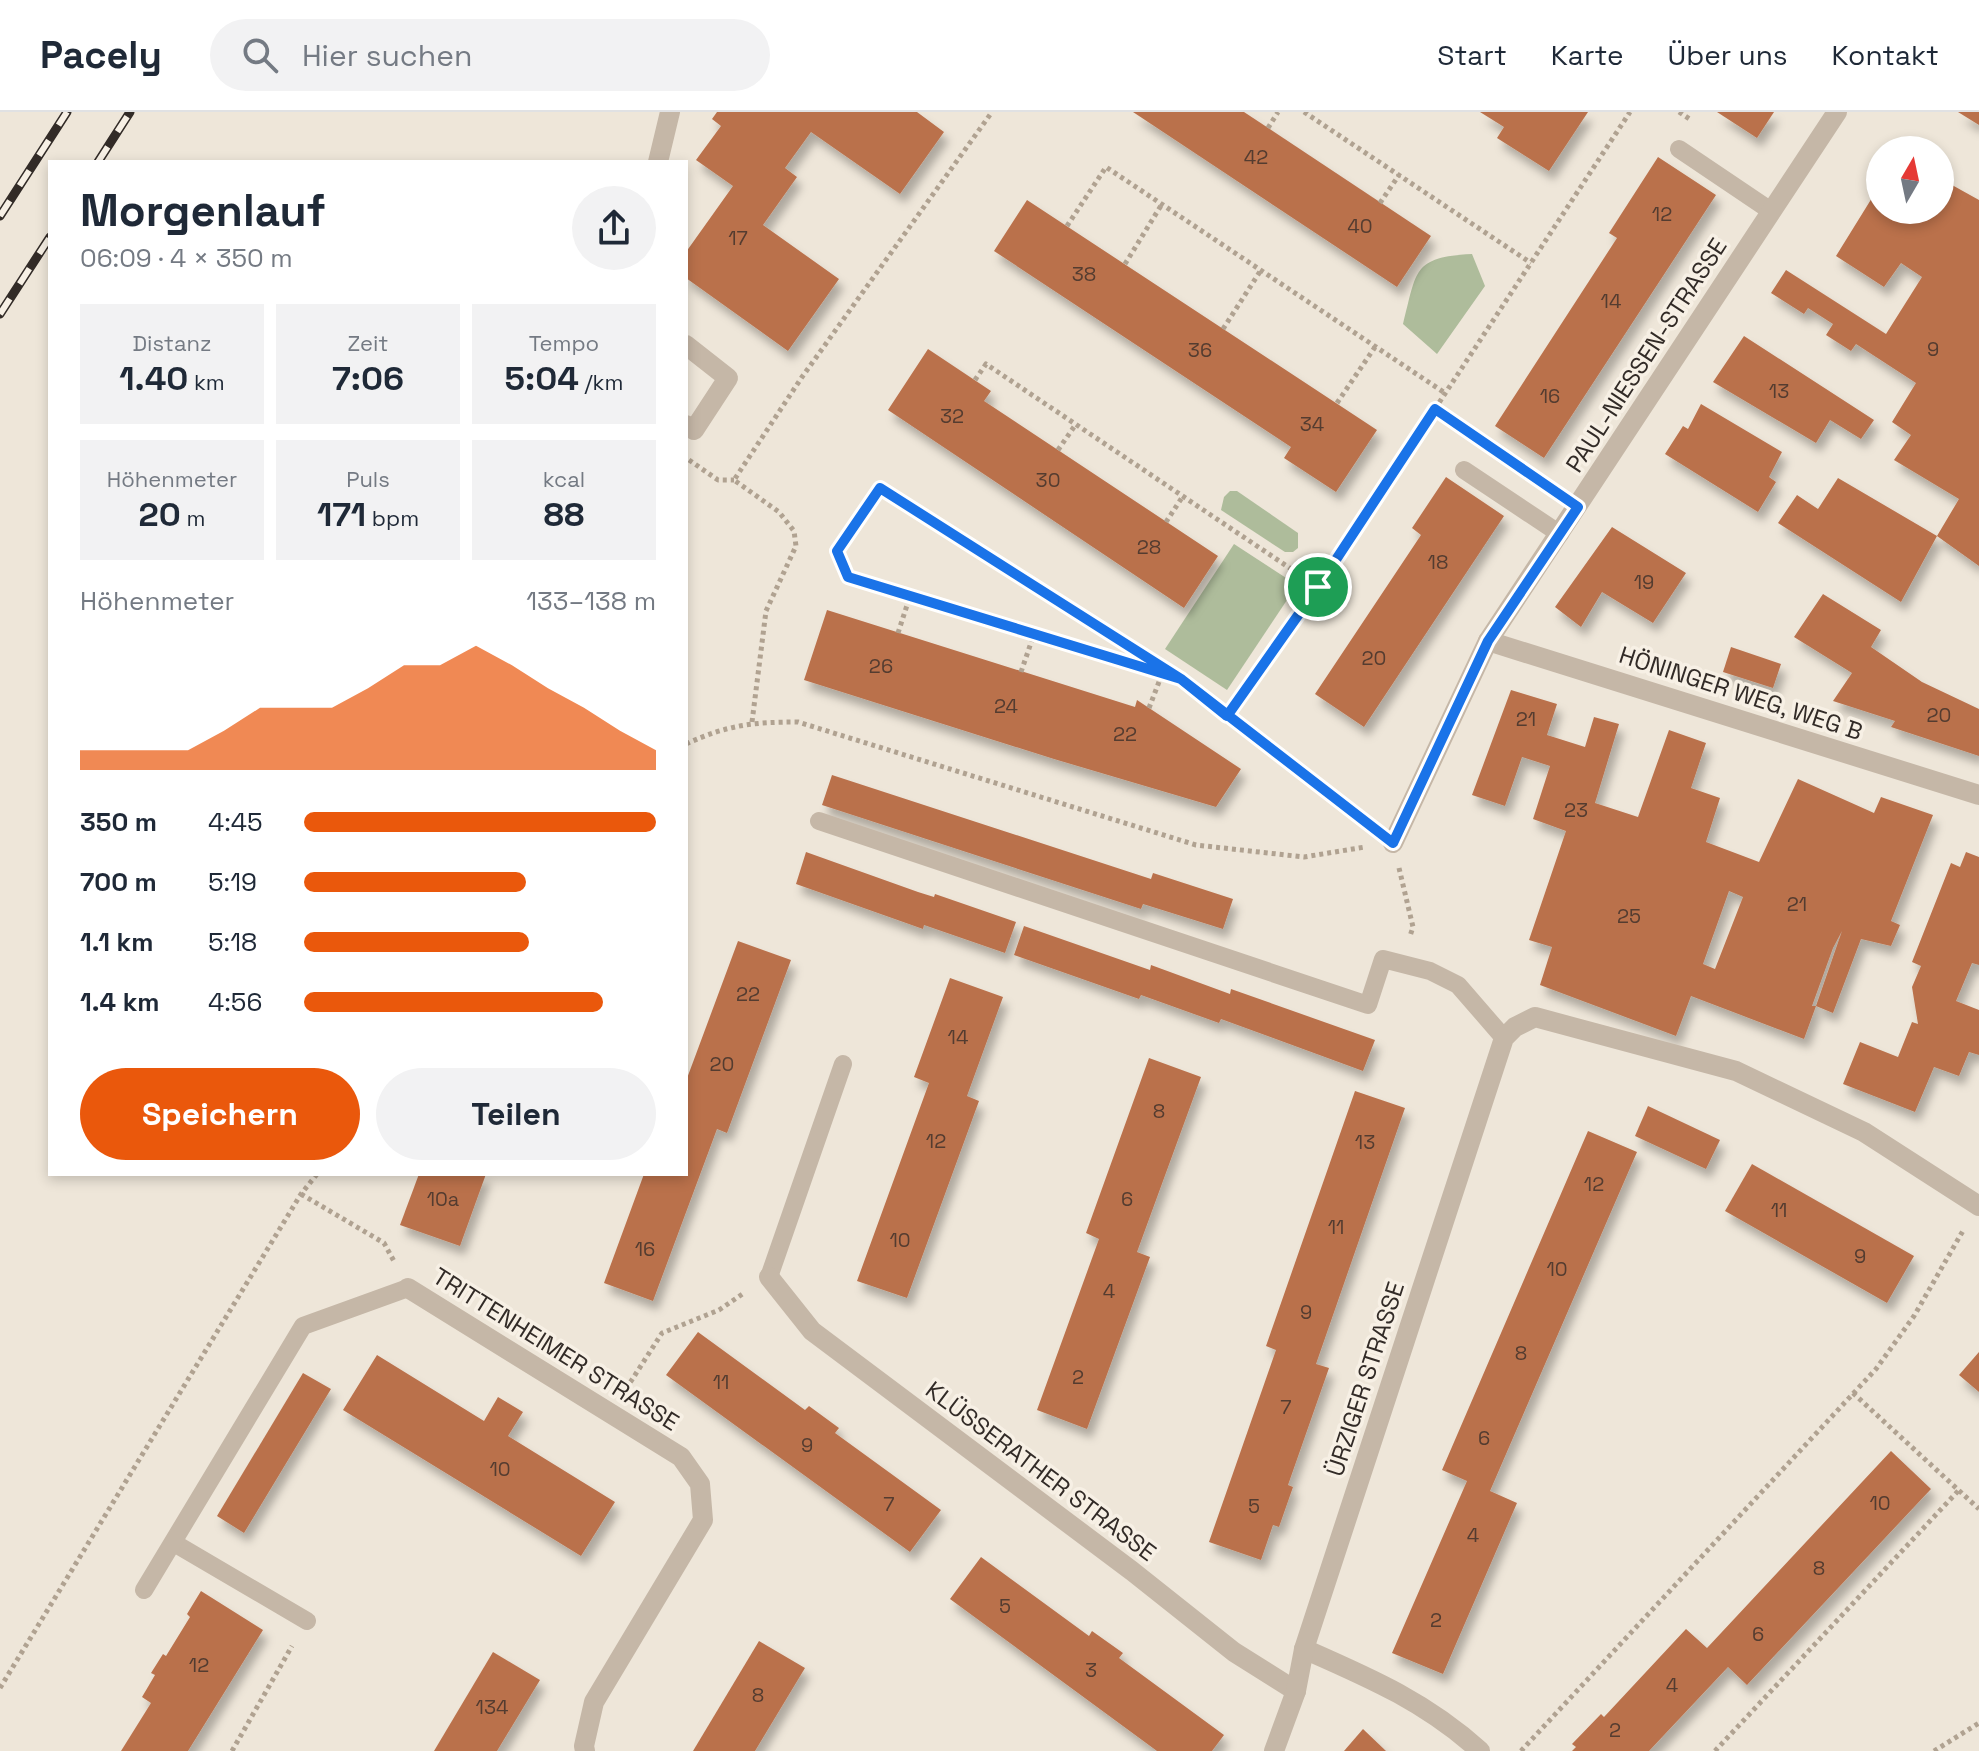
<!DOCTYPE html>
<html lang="de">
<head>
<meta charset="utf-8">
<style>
  body { margin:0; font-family:"Space Grotesk",sans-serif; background:#f2f2f3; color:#1f2937; height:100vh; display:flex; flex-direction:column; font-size:30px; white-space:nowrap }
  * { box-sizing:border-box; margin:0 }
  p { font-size:26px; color:#747a83 }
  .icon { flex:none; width:44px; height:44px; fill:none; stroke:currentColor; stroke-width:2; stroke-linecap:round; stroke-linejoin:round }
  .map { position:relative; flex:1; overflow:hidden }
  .details { position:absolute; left:48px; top:48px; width:640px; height:1016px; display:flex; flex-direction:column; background:#fff; border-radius:0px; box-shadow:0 4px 12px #0003 }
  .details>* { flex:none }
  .needle { width:52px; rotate:9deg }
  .buttons { position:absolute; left:1866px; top:24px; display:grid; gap:16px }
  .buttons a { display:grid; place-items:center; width:88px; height:88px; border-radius:50%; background:#fff; box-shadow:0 4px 12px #0003; font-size:40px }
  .pin { position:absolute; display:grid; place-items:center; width:68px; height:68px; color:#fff; margin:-34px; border:4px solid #fff; border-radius:50%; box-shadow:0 2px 8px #0007 }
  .round { display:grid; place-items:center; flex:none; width:84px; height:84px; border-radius:42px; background:#f2f2f3 }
  .summary { display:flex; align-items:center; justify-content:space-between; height:136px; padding:0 32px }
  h1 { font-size:44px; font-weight:700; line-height:60px }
  .figures { display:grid; grid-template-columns:repeat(3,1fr); gap:12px; height:136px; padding:8px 32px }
  .figures div { display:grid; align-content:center; border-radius:0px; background:#f2f2f3; text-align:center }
  .figures b { font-size:34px; font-weight:700 }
  .figures small { font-size:22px; font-weight:400 }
  .figures p { font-size:22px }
  .chart { height:224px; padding:16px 32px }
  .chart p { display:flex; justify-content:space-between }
  .chart svg { width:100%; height:144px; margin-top:8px; fill:#ea580c; opacity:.7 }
  .button { display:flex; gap:16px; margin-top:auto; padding:16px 32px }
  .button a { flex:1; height:92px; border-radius:48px; background:#ea580c; color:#fff; font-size:32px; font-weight:700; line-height:92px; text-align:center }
  .button a+a { background:#f2f2f3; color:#1f2937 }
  ul { padding:0 32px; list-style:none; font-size:26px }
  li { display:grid; grid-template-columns:128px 96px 1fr; align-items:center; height:60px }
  li i { height:20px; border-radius:10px; background:#ea580c }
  header { display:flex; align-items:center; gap:48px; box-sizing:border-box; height:112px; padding:0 40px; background:#fff; border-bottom:2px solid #e0e1e3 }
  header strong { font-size:38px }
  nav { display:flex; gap:44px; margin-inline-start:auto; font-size:28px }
  .search { width:560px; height:72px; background:#f2f2f3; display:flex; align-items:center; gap:20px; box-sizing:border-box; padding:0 28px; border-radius:44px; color:#747a83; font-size:30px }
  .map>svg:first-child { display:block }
  .green { fill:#aebc9b }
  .building { fill:#ba714c; fill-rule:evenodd; filter:url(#shadow) }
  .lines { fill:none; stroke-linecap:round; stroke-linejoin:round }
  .path { stroke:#b0a291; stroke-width:5; stroke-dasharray:4 4; stroke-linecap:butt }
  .lane { stroke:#c5b7a7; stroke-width:18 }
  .street { stroke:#c5b7a7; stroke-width:20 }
  .rail-casing { stroke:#322b27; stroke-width:9 }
  .rail { stroke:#f7f0e5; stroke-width:6; stroke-dasharray:18; stroke-linecap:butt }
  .route-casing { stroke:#fff; stroke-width:16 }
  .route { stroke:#1a73e8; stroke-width:10 }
  .labels { text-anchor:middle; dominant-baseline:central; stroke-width:7; stroke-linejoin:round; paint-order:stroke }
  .number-label { font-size:20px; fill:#543c30 }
  .street-label { font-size:24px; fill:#322b27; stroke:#f7f0e5 }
</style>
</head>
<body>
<header>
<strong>Pacely</strong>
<div class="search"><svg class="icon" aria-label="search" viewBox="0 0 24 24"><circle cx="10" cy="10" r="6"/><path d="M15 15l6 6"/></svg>Hier suchen</div>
<nav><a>Start</a><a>Karte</a><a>Über uns</a><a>Kontakt</a></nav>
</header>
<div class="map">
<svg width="1979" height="1639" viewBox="0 0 1979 1639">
  <defs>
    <filter id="shadow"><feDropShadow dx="5" dy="9" stdDeviation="4" flood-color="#0004"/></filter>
  </defs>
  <rect width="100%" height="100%" fill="#eee6d9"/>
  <g class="green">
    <path d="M 1472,142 L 1485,174 L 1437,242 L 1403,212 C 1417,159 1412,145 1472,142 Z"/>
    <path d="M 1230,379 L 1237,379 L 1298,421 L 1298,436 L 1293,440 L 1285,440 L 1221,398 L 1224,385 Z"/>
    <path d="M 1234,432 L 1297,473 L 1227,578 L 1165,537 Z"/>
  </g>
  <g class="building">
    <path d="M 717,0 L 917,0 L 944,20 L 900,82 L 811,20 L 785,56 L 797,65 L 763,113 L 839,167 L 788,239 L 686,166 L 686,140 L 733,74 L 696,48 L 721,14 L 712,7 Z"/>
    <path d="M 1133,0 L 1244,0 L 1431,124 L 1397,175 Z"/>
    <path d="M 1480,0 L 1588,0 L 1549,59 L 1497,26 L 1504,15 Z"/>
    <path d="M 1717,0 L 1774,0 L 1757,26 Z"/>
    <path d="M 1958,0 L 1979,0 L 1979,13 Z"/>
    <path d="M 1658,45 L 1716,83 L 1544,346 L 1495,314 L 1617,126 L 1609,121 Z"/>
    <path d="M 1880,73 L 1880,98 L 1940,98 L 1940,77 L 1945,81 L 1952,73 L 1979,88 L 1979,454 L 1937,424 L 1959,387 L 1894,348 L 1911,323 L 1892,310 L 1916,271 L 1856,232 L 1851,239 L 1826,223 L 1833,212 L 1808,196 L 1804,202 L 1771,181 L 1786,158 L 1886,222 L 1922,165 L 1901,151 L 1884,175 L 1836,144 Z"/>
    <path d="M 1027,88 L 1377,318 L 1336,380 L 1284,346 L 1291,335 L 994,139 Z"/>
    <path d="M 1744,224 L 1874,308 L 1861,327 L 1830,308 L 1816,331 L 1713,270 Z"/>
    <path d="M 928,237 L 991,279 L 984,289 L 1218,444 L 1184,496 L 888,298 Z"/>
    <path d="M 1701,292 L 1782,340 L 1769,365 L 1776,370 L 1758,400 L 1665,342 L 1683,314 L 1688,317 Z"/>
    <path d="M 1446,365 L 1504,404 L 1364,615 L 1315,582 L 1421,423 L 1412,416 Z"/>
    <path d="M 1838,366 L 1937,424 L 1901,490 L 1778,411 L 1797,383 L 1818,397 Z"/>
    <path d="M 1612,415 L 1686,461 L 1653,511 L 1602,480 L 1581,515 L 1555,495 Z"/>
    <path d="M 1823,482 L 1881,518 L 1871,535 L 1922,570 L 1979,597 L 1979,644 L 1891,615 L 1895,609 L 1833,589 L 1852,561 L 1794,525 Z"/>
    <path d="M 827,498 L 1135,595 L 1137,588 L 1241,657 L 1216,695 L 1054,647 L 804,568 Z"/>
    <path d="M 1731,535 L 1781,552 L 1773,576 L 1723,560 Z"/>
    <path d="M 1511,578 L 1557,592 L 1547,623 L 1585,635 L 1594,605 L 1619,612 L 1595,691 L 1638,705 L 1669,618 L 1706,631 L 1691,676 L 1720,686 L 1706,730 L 1759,750 L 1798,667 L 1874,701 L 1881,685 L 1933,703 L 1891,809 L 1900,813 L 1891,834 L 1861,827 L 1833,901 L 1816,894 L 1804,927 L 1691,884 L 1676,924 L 1540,873 L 1552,835 L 1529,828 L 1566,719 L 1533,707 L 1550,654 L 1522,645 L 1505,694 L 1472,683 ZM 1729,779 L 1743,785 L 1715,857 L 1703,852 ZM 1842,819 L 1816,894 L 1812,894 L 1833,836 Z"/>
    <path d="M 832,663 L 1151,767 L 1153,761 L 1233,787 L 1223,817 L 1143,792 L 1141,797 L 822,693 Z"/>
    <path d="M 806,740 L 918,780 L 934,785 L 935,782 L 1016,810 L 1005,841 L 924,813 L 923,817 L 796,772 Z"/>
    <path d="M 1966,740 L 1979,745 L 1979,853 L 1972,851 L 1956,889 L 1979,898 L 1979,943 L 1969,940 L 1959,964 L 1934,955 L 1915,1000 L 1843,972 L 1860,930 L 1898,945 L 1912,910 L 1918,912 L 1912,875 L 1921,854 L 1912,850 L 1951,751 L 1960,755 Z"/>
    <path d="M 1024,814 L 1150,858 L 1151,853 L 1230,882 L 1231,877 L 1375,928 L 1363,959 L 1221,907 L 1219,911 L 1141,883 L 1139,887 L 1014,843 Z"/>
    <path d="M 738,829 L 791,848 L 727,1021 L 717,1017 L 653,1189 L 604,1171 L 644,1062 L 686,1062 L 686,969 Z"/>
    <path d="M 950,866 L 1003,885 L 967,984 L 979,989 L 907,1186 L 857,1169 L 929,971 L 914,965 Z"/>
    <path d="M 1149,946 L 1201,965 L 1137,1140 L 1150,1145 L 1087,1317 L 1037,1298 L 1099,1127 L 1086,1121 Z"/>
    <path d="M 1355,979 L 1405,996 L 1316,1252 L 1329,1256 L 1288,1373 L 1293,1375 L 1279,1415 L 1273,1413 L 1261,1448 L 1209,1430 L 1276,1238 L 1266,1234 Z"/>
    <path d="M 1648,994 L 1720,1028 L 1706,1057 L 1635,1024 Z"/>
    <path d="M 1588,1019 L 1637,1040 L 1490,1379 L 1517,1391 L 1443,1562 L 1392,1541 L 1467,1369 L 1442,1358 Z"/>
    <path d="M 1752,1052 L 1914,1144 L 1887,1191 L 1725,1099 Z"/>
    <path d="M 419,1062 L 486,1062 L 460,1134 L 400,1113 Z"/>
    <path d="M 698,1220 L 805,1298 L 809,1294 L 839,1316 L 835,1321 L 941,1398 L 910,1440 L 666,1263 Z"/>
    <path d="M 1979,1240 L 1979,1280 L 1959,1263 Z"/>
    <path d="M 377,1243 L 484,1309 L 498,1285 L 523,1300 L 508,1324 L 615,1390 L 581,1444 L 343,1298 Z"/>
    <path d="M 303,1261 L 331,1277 L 244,1421 L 217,1404 Z"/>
    <path d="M 1891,1339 L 1931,1377 L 1747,1573 L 1728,1555 L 1649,1639 L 1572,1639 L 1576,1635 L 1572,1632 L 1601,1602 L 1604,1605 L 1686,1517 L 1707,1536 Z"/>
    <path d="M 981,1445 L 1089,1524 L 1092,1519 L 1123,1541 L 1119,1546 L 1224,1623 L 1212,1639 L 1157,1639 L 950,1487 Z"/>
    <path d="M 201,1479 L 263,1518 L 188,1639 L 121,1639 L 151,1591 L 142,1585 L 155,1563 L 151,1561 L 163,1542 L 166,1544 L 190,1505 L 187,1502 Z"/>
    <path d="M 759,1529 L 805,1556 L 755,1639 L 693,1639 Z"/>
    <path d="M 493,1540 L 540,1568 L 497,1639 L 434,1639 Z"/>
    <path d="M 1363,1617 L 1386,1639 L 1344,1639 Z"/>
  </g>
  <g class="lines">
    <g class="path">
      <path d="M 1304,0 L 1531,151"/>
      <path d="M 1679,0 L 1691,8"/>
      <path d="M 1268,16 L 1278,0"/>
      <path d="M 1380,91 L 1399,63"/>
      <path d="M 1067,114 L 1106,55 L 1445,281"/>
      <path d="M 1125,152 L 1162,92"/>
      <path d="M 1223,217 L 1261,158"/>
      <path d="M 975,268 L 986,252 L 1318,475"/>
      <path d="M 1337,291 L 1375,235"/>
      <path d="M 1435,297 L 1553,377"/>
      <path d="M 1058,338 L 1076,312"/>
      <path d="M 689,348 L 718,368 L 734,368"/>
      <path d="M 1166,410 L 1183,384"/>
      <path d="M 898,521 L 910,484"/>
      <path d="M 1021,560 L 1034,522"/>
      <path d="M 1181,567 L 848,465 L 837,439 L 880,376 L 1181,567 L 1227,604"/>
      <path d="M 1149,596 L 1162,562"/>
      <path d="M 752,610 L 766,499 L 796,434 L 794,419 L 779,400 L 734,368 L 802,265 L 992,0"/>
      <path d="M 686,632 C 727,613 753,610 798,610 L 1196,733 L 1304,745 L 1365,735"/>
      <path d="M 1371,714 L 1227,604 L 1318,475 L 1630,0"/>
      <path d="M 1399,756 L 1413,815 L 1410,824"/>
      <path d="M 301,1082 L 384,1131 L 395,1151"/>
      <path d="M 626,1277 L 662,1221 L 719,1198 L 744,1181"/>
      <path d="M 1853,1281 L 1979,1397"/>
      <path d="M 0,1576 L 301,1082 L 317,1062"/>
      <path d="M 232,1639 L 292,1534"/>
      <path d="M 1521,1639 L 1876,1257 L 1914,1204 L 1964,1117"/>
      <path d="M 1715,1639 L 1959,1378"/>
      <path d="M 1934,1639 L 1979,1611"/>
    </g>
    <g class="lane">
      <path d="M 1679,37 L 1771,99"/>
      <path d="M 1464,358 L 1560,422"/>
      <path d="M 819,709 L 1368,893 L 1383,847 L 1430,859 L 1458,873 L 1504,926"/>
      <path d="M 769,1165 L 843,952"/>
      <path d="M 174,1431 L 307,1509"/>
      <path d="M 144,1478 L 303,1214 L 408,1176"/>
    </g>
    <g class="street">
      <path d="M 658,50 L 670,0"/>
      <path d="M 686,233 L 728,266 L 694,318 L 686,313"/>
      <path d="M 1488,529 L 1979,683"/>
      <path d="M 1393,731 L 1488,529 L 1837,0"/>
      <path d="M 769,1165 L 812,1219 L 1132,1459 L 1234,1540 L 1296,1579"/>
      <path d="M 408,1176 L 681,1345 L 700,1372 L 703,1408 L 594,1590 L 584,1634 L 585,1639"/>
      <path d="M 1304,1537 C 1370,1566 1426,1590 1480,1639"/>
      <path d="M 1274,1639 L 1296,1579 L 1304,1537 L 1504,926 L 1515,915 L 1535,905 L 1736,959 L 1864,1020 L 1979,1094"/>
    </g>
    <defs>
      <g id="rail">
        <path d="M 98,50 L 130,0"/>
        <path d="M 0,104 L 67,0"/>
        <path d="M 0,202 L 50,125"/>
      </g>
    </defs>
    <use href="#rail" class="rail-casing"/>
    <use href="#rail" class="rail"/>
  </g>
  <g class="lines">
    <defs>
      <path id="route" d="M 1318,475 L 1227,604 L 1181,567 L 848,465 L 837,439 L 880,376 L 1181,567 L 1393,731 L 1488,529 L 1578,395 L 1435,297 L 1318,475"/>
    </defs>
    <use href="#route" class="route-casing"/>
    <use href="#route" class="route"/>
  </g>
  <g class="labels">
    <g class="number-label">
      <text x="1256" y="45">42</text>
      <text x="1662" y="102">12</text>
      <text x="1360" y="114">40</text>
      <text x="738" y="126">17</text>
      <text x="1084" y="162">38</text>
      <text x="1611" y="189">14</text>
      <text x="1933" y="237">9</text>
      <text x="1200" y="238">36</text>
      <text x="1779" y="279">13</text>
      <text x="1550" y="284">16</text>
      <text x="952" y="304">32</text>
      <text x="1312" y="312">34</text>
      <text x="1048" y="368">30</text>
      <text x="1149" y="435">28</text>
      <text x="1438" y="450">18</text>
      <text x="1644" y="470">19</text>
      <text x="1374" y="546">20</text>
      <text x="881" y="554">26</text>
      <text x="1006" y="594">24</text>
      <text x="1939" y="603">20</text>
      <text x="1526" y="607">21</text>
      <text x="1125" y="622">22</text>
      <text x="1576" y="698">23</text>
      <text x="1797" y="792">21</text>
      <text x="1629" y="804">25</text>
      <text x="748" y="882">22</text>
      <text x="958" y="925">14</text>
      <text x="722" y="952">20</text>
      <text x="1159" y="999">8</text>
      <text x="936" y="1029">12</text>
      <text x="1365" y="1030">13</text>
      <text x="1594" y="1072">12</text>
      <text x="443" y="1087">10a</text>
      <text x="1127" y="1087">6</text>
      <text x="1779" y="1098">11</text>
      <text x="1336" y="1115">11</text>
      <text x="900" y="1128">10</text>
      <text x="645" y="1137">16</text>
      <text x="1860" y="1144">9</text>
      <text x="1557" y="1157">10</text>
      <text x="1109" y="1179">4</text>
      <text x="1306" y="1200">9</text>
      <text x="1521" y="1241">8</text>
      <text x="1078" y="1265">2</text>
      <text x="721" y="1270">11</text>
      <text x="1286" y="1295">7</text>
      <text x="1484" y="1326">6</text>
      <text x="807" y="1333">9</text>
      <text x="500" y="1357">10</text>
      <text x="1880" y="1391">10</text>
      <text x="889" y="1392">7</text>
      <text x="1254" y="1394">5</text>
      <text x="1473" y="1423">4</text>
      <text x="1819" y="1456">8</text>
      <text x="1005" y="1494">5</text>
      <text x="1436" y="1508">2</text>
      <text x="1758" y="1522">6</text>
      <text x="199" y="1553">12</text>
      <text x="1091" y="1558">3</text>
      <text x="1672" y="1573">4</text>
      <text x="758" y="1583">8</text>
      <text x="492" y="1595">134</text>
      <text x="1615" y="1618">2</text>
    </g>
    <g class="street-label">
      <text transform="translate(1646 243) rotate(-57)">PAUL-NIESSEN-STRASSE</text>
      <text transform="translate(1741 581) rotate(18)">HÖNINGER WEG, WEG B</text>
      <text transform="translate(556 1237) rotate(32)">TRITTENHEIMER STRASSE</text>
      <text transform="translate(1365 1267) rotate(-72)">ÜRZIGER STRASSE</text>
      <text transform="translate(1041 1359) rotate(37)">KLÜSSERATHER STRASSE</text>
    </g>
  </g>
</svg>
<div class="buttons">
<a><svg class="needle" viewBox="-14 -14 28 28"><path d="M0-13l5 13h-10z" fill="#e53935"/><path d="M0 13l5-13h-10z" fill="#747a83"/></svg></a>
</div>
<div class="pin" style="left:1318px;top:475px;background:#1e9e55"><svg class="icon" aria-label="arrive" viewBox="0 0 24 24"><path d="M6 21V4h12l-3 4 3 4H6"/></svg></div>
<section class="details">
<div class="summary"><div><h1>Morgenlauf</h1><p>06:09 · 4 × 350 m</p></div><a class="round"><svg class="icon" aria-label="share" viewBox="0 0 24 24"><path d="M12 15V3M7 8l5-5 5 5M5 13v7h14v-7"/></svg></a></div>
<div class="figures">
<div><p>Distanz</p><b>1.40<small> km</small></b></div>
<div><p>Zeit</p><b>7:06</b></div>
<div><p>Tempo</p><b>5:04<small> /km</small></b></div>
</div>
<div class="figures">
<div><p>Höhenmeter</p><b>20<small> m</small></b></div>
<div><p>Puls</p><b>171<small> bpm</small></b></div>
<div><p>kcal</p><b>88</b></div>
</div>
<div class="chart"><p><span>Höhenmeter</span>133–138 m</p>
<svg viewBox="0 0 160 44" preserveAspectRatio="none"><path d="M0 44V38L10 38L20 38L30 38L40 32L50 25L60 25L70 25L80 19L90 12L100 12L110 6L120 12L130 19L140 25L150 32L160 38V44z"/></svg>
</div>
<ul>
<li><b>350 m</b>4:45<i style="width:100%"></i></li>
<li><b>700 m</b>5:19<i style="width:63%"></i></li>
<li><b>1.1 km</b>5:18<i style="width:64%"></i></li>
<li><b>1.4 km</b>4:56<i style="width:85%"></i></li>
</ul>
<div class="button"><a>Speichern</a><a>Teilen</a></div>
</section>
</div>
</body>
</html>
